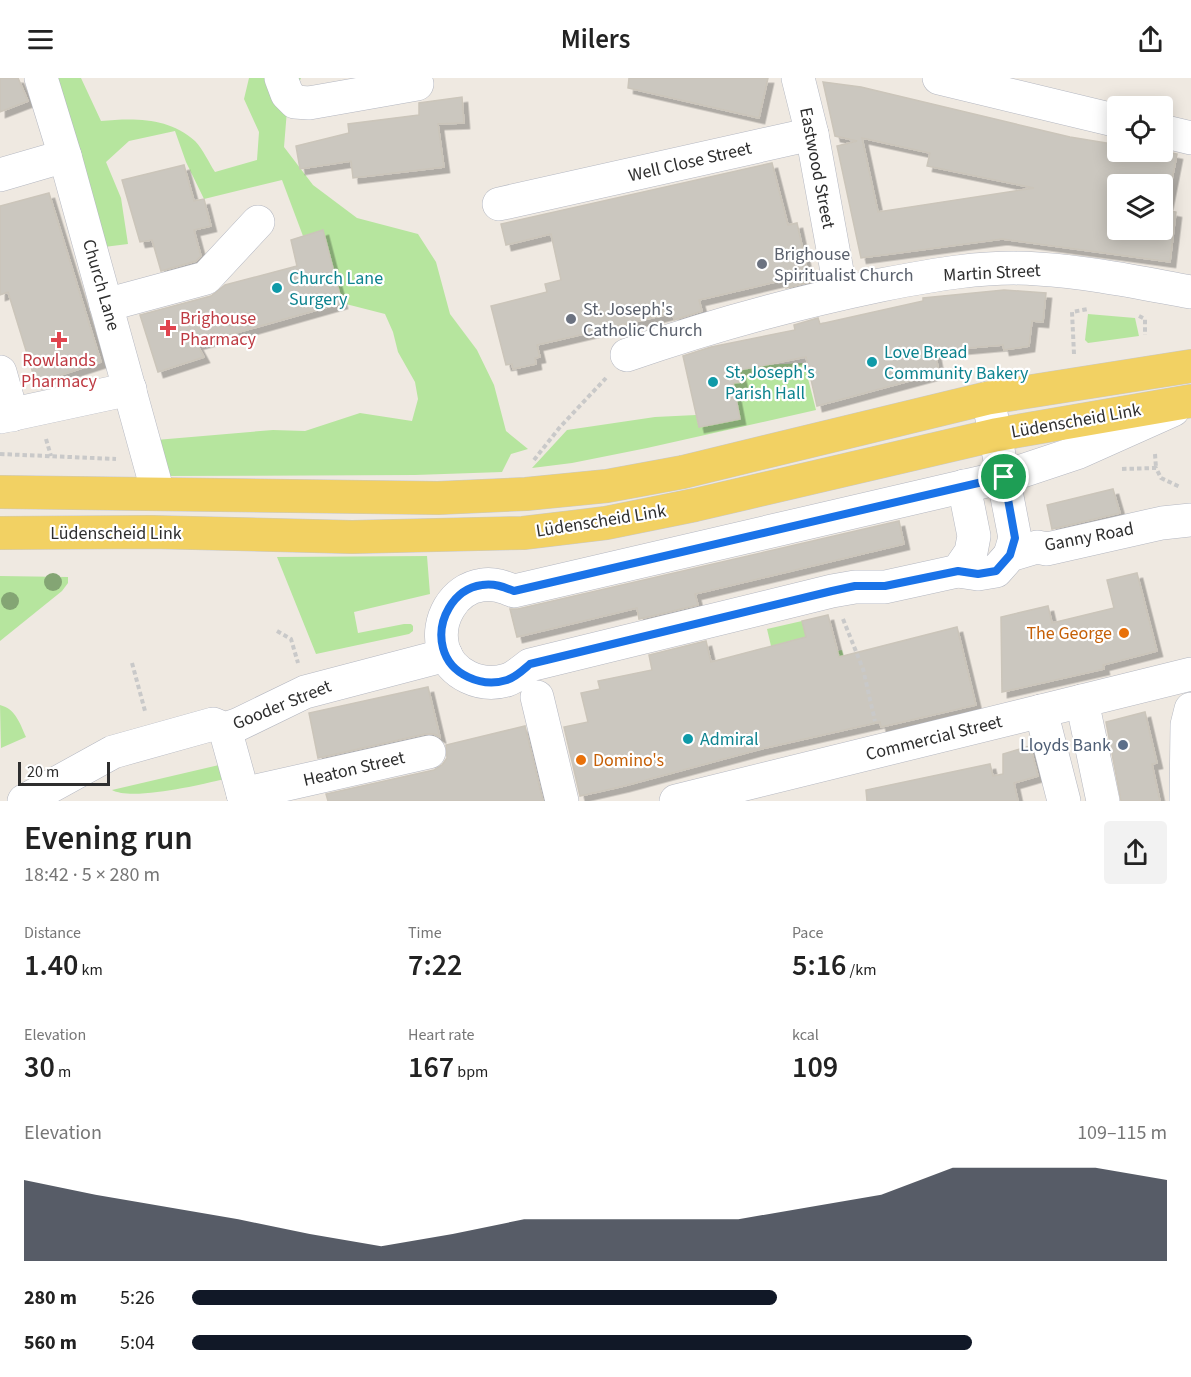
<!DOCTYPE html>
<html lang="en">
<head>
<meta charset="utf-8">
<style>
  body { margin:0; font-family:"Source Sans 3",sans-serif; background:#f2f2f2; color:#222; height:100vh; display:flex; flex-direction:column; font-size:22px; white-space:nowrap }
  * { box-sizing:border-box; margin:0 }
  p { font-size:20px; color:#767676 }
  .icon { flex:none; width:33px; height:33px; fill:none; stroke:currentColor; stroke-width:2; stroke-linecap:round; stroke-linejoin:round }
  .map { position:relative; height:723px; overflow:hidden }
  .side { display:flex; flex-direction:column; background:#fff; flex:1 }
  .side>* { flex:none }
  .fabs { position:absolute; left:1107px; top:18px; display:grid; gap:12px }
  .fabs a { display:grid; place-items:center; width:66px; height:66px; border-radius:6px; background:#fff; box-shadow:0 3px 15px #0003; font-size:30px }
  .scale { position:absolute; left:18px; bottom:15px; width:92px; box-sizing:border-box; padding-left:6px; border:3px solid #2e2e2e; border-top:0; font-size:16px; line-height:21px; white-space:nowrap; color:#2e2e2e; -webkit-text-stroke:4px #fff; paint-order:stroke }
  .pin { position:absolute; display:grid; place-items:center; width:51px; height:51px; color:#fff; margin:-26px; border:3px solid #fff; border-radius:50%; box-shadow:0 2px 6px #0007 }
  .round { display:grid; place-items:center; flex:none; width:63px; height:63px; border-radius:6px; background:#f2f2f2 }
  .summary { display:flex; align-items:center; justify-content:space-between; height:102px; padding:0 24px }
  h1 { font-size:33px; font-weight:600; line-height:45px }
  .figures { display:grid; grid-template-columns:repeat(3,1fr); gap:9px; height:102px; padding:6px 24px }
  .figures div { display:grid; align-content:center }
  .figures b { font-size:30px; font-weight:600 }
  .figures small { font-size:16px; font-weight:400 }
  .figures p { font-size:16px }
  .chart { height:168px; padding:12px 24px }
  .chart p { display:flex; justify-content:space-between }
  .chart svg { width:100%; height:108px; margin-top:6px; fill:#111827; opacity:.7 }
  ul { padding:0 24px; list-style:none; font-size:20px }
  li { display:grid; grid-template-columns:96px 72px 1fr; align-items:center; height:45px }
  li i { height:15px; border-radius:8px; background:#111827 }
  header { display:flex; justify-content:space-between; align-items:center; height:78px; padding:0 24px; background:#fff; font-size:27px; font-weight:600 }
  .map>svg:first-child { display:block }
  .green { fill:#b6e59e }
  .building { fill:#cbc7bf; stroke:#cbc5ba; stroke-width:1.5; fill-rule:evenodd; filter:url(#shadow) }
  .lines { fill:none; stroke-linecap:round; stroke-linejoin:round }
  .minor-casing { stroke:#b4b7c1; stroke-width:34 }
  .major-casing { stroke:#c9c9c9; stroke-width:34 }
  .path { stroke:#c9c9c9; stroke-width:4; stroke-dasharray:4.5 3; stroke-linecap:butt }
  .minor { stroke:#fff; stroke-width:33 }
  .major { stroke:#f2d163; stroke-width:33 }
  .tree { fill:#84a574 }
  .route-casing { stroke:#fff; stroke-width:12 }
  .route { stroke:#1a73e8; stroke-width:8 }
  .worship-dot { fill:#6b7280; stroke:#fff; stroke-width:2 }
  .culture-dot { fill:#0f9aa8; stroke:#fff; stroke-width:2 }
  .health-dot { fill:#e0444e; stroke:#fff; stroke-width:2 }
  .food-dot { fill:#e8710a; stroke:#fff; stroke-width:2 }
  .service-dot { fill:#5c6f8a; stroke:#fff; stroke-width:2 }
  .labels { text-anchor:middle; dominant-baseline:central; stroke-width:4.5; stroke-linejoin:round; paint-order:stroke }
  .street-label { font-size:18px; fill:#2e2e2e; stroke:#fff }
  .worship-label { font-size:18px; fill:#5b616d; stroke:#fff; text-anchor:start }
  .culture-label { font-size:18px; fill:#0d838f; stroke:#fff; text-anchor:start }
  .health-label { font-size:18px; fill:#be3a42; stroke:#fff; text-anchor:start }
  .food-label { font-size:18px; fill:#c56008; stroke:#fff; text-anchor:end }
  .service-label { font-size:18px; fill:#4e5e75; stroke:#fff; text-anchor:end }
</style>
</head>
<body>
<header><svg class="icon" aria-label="menu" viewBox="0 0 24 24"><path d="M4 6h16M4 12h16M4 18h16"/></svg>Milers<svg class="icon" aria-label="share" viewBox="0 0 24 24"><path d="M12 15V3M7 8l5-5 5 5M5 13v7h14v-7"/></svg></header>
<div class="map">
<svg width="1191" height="723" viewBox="0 0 1191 723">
  <defs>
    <filter id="shadow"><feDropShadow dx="5.5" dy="5.5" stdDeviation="0" flood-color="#0004"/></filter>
  </defs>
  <rect width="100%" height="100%" fill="#efe9e1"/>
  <g class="green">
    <path d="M 53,0 L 81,0 L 101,43 C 133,40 169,39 195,63 C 203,71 209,85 215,94 L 257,82 L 259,54 L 244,21 L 249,0 L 301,0 L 287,32 L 284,69 L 313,107 L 357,140 L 418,156 L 436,184 L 450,236 L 477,272 L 494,307 L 506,353 L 528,371 L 511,376 L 502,394 L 415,397 L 163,398 L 156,362 L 273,352 L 305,353 L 360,335 L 412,343 L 418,321 L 415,304 L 398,274 L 393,254 L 385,236 L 342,225 L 323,152 L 303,158 L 282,102 L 204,121 L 186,84 L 175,53 L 129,63 L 106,84 L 121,120 L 128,166 L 104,169 Z"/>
    <path d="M 1088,236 L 1135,240 L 1139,258 L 1088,265 L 1085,262 Z"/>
    <path d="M 804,285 L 816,332 L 647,370 L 572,385 L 532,390 L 567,352 L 655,339 L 696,337 L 699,349 L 740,341 L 733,305 L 741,303 L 739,292 L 765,287 Z"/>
    <path d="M 427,478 L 430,516 L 354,534 L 358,555 L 404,546 L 411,546 L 413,548 L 413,553 L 409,556 L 316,576 L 277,479 Z"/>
    <path d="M 0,498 L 68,499 L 68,505 L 62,513 L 0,563 Z"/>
    <path d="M 802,543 L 811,579 L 842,572 L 847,590 L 780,606 L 767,551 Z"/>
    <path d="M 0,627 C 16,631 20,646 26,659 L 1,670 Z"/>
    <path d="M 219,687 L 224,701 C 200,707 131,723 112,712 Z"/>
  </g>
  <g class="building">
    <path d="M 0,0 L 18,0 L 28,23 L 0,34 Z"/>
    <path d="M 629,0 L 768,0 L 759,40 L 628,10 Z"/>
    <path d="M 823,4 L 861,9 L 1070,59 L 1118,67 L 1118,74 L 1162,73 L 1177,76 L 1166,132 L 1176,134 L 1170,184 L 1002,161 L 861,180 L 837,68 L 857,63 L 835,58 ZM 862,60 L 930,75 L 927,88 L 1034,110 L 878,134 ZM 1118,106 L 1162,106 L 1162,152 L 1118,152 Z"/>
    <path d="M 462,19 L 464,45 L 438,46 L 444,89 L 353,100 L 351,83 L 300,91 L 296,68 L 349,55 L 348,46 L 419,37 L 419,25 Z"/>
    <path d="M 772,85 L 788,147 L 797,145 L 810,204 L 786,210 L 784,202 L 699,222 L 702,233 L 674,242 L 673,235 L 537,267 L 540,279 L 535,280 L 536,286 L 513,291 L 512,286 L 506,287 L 491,228 L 547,214 L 545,206 L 561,202 L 551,156 L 506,167 L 501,146 Z"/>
    <path d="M 184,87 L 194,123 L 204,121 L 211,148 L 194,152 L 201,178 L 196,183 L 161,193 L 152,162 L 140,164 L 122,102 Z"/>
    <path d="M 49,115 L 101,284 L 36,305 L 8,214 L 0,217 L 0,128 Z"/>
    <path d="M 323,152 L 342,225 L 197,266 L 204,279 L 158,294 L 140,237 L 211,218 L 225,207 L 297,188 L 291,162 Z"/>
    <path d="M 1004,212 L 1046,215 L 1043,244 L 1032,243 L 1029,268 L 1004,272 L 1003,267 L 935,273 L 939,295 L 817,328 L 806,279 L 739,292 L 742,304 L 733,305 L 740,341 L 699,349 L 683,278 L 711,269 L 795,252 L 794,247 L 818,240 L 820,246 L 923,223 L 923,220 Z"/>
    <path d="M 1113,411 L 1120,435 L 1052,451 L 1047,427 Z"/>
    <path d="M 899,443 L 904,466 L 695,516 L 698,527 L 639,541 L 637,530 L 517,559 L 510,531 L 518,531 Z"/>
    <path d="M 1137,495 L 1157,573 L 1103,587 L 1104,591 L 1002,614 L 1001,539 L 1048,528 L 1052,545 L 1114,530 L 1107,502 Z"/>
    <path d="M 828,537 L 839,579 L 957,549 L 976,627 L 881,649 L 880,644 L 761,671 L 624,708 L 580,718 L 564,649 L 588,644 L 581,615 L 600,611 L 598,603 L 652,592 L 649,577 L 706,563 L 711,584 L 806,559 L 802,543 Z"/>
    <path d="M 428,609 L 440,659 L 434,656 L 425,656 L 318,680 L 309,635 Z"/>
    <path d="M 1145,634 L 1157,685 L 1152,686 L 1160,723 L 1121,723 L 1106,644 Z"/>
    <path d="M 525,648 L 543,723 L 328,723 L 326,716 L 434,692 L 442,687 L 447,680 L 446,667 Z"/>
    <path d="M 1030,668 L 1038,698 L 1014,705 L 1018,723 L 867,723 L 866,712 L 990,686 L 993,698 L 1003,696 L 1003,676 Z"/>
  </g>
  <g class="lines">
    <defs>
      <g id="minor">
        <path d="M 41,0 L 65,78 L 158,415"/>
        <path d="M 281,0 L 287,16 L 295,24 L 309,25 L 417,6"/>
        <path d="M 798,0 L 812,56 L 841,215"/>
        <path d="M 939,0 L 1118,43"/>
        <path d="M 1162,53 L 1191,60"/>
        <path d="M 0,97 L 65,78"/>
        <path d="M 499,126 L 812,56"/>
        <path d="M 106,227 L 206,200 L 258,144"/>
        <path d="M 627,277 C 710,248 795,225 881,207 C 932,197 986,187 1038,191 C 1089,194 1141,205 1191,214"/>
        <path d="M 0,294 L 12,337"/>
        <path d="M 988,320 L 1015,460 L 1010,477"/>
        <path d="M 1173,332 L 1079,374 L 1004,399 L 514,513 C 504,509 494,505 482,507 C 453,511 436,543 443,570 C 450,597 482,610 507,602 C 516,599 523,592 530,587 L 832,513 L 855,509 L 885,509 L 958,493 L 978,496 L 996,493 L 1010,477 L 1037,469 L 1047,471 L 1162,445 L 1191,442"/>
        <path d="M 0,339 L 130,311"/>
        <path d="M 958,493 L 971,474 L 974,458 L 964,408"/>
        <path d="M 537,619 L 562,723"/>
        <path d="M 1082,623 L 1103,723"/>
        <path d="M 1041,633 L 1064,723"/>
        <path d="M 225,651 L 245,723"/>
        <path d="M 243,716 L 429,674"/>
        <path d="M 24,723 L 113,674 L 213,646 L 225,651 L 237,647 L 305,614 L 446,577"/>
        <path d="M 676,723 L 1191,596"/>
        <path d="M 1186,723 L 1187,647 L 1191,631"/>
      </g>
      <g id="major">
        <path d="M 0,414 L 438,420 L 526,416 L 607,408 L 683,394 L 988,320 L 1191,288"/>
        <path d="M 0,455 L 151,454 L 352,459 L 523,455 L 606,445 L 695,427 L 995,357 L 1191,323"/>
      </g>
    </defs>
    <use href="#minor" class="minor-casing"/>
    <use href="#major" class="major-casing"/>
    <g class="path">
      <path d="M 1139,238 L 1145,241 L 1145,257"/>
      <path d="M 1074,276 L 1072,234 L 1088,231"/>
      <path d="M 46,361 L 51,378"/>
      <path d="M 0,376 L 116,381"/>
      <path d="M 1155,376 L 1156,390"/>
      <path d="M 534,382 L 560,349 L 606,300"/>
      <path d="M 1122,391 L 1156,390 L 1161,400 L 1180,409"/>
      <path d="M 843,541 L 863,591 L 875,643"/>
      <path d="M 277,553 L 291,561 L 298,585"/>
      <path d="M 132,585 L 145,633"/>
    </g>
    <use href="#minor" class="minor"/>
    <use href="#major" class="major"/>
  </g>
  <g class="tree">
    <circle cx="53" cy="504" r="9"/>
    <circle cx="10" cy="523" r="9"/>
  </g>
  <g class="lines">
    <defs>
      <path id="route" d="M 1004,399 L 1015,460 L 1010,477 L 996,493 L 978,496 L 958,493 L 885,508 L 855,508 L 832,513 L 530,586 C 523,592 516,599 507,602 C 482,610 450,597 443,570 C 436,543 453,511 482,507 C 494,505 504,509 514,513 Z"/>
    </defs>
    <use href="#route" class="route-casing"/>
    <use href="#route" class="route"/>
  </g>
  <g class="worship-dot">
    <circle cx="762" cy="186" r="6"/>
    <circle cx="571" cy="241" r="6"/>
  </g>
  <g class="culture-dot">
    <circle cx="277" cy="210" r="6"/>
    <circle cx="872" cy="284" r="6"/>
    <circle cx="713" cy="304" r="6"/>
    <circle cx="688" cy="661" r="6"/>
  </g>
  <g class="health-dot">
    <path d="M165 241h6v6h6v6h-6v6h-6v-6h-6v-6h6z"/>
    <path d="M56 253h6v6h6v6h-6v6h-6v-6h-6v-6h6z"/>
  </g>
  <g class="food-dot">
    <circle cx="1124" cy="555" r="6"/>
    <circle cx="581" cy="682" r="6"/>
  </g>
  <circle class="service-dot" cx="1123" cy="667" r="6"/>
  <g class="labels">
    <g class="street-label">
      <text transform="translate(690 84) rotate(-13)">Well Close Street</text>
      <text transform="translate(817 90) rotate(79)">Eastwood Street</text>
      <text transform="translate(992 195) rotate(-3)">Martin Street</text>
      <text transform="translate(101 207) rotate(74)">Church Lane</text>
      <text transform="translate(1076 343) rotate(-10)">Lüdenscheid Link</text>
      <text transform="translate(601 443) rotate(-9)">Lüdenscheid Link</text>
      <text x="116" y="455">Lüdenscheid Link</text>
      <text transform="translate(1089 459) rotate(-11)">Ganny Road</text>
      <text transform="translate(282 627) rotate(-22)">Gooder Street</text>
      <text transform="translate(934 660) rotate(-14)">Commercial Street</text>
      <text transform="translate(354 691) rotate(-13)">Heaton Street</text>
    </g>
    <g class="worship-label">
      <text x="774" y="176">Brighouse<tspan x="774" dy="21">Spiritualist Church</tspan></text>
      <text x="583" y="231">St. Joseph's<tspan x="583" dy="21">Catholic Church</tspan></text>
    </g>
    <g class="culture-label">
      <text x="289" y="200">Church Lane<tspan x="289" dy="21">Surgery</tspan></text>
      <text x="884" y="274">Love Bread<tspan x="884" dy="21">Community Bakery</tspan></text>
      <text x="725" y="294">St, Joseph's<tspan x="725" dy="21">Parish Hall</tspan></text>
      <text x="700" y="661">Admiral</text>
    </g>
    <g class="health-label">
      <text x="180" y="240">Brighouse<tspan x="180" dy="21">Pharmacy</tspan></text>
      <text x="59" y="282" text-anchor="middle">Rowlands<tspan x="59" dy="21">Pharmacy</tspan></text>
    </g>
    <g class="food-label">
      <text x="1112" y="555">The George</text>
      <text x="593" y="682" text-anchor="start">Domino's</text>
    </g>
    <g class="service-label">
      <text x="1111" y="667">Lloyds Bank</text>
    </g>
  </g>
</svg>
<div class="fabs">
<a><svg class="icon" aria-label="locate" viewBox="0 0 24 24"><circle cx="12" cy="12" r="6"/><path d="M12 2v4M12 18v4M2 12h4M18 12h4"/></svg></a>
<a><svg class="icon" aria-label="layers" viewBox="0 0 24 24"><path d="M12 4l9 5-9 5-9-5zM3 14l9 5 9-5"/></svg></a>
</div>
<div class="scale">20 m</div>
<div class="pin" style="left:1004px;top:399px;background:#1e9e55"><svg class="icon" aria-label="arrive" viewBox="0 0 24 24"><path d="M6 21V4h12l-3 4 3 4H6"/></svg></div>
</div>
<section class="side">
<div class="summary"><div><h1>Evening run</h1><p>18:42 · 5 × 280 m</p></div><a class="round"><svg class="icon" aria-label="share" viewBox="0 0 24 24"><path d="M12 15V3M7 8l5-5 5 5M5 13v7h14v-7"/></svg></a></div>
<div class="figures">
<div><p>Distance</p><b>1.40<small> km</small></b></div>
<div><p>Time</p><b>7:22</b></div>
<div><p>Pace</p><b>5:16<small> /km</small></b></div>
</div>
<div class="figures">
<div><p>Elevation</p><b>30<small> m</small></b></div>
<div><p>Heart rate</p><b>167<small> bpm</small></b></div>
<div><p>kcal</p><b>109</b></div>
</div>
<div class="chart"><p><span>Elevation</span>109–115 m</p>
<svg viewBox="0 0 160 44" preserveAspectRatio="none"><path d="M0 44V11L10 17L20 22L30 27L40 33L50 38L60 33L70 27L80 27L90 27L100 27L110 22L120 17L130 6L140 6L150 6L160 11V44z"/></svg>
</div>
<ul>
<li><b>280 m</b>5:26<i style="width:60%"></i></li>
<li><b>560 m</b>5:04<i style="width:80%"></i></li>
</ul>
</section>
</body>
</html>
